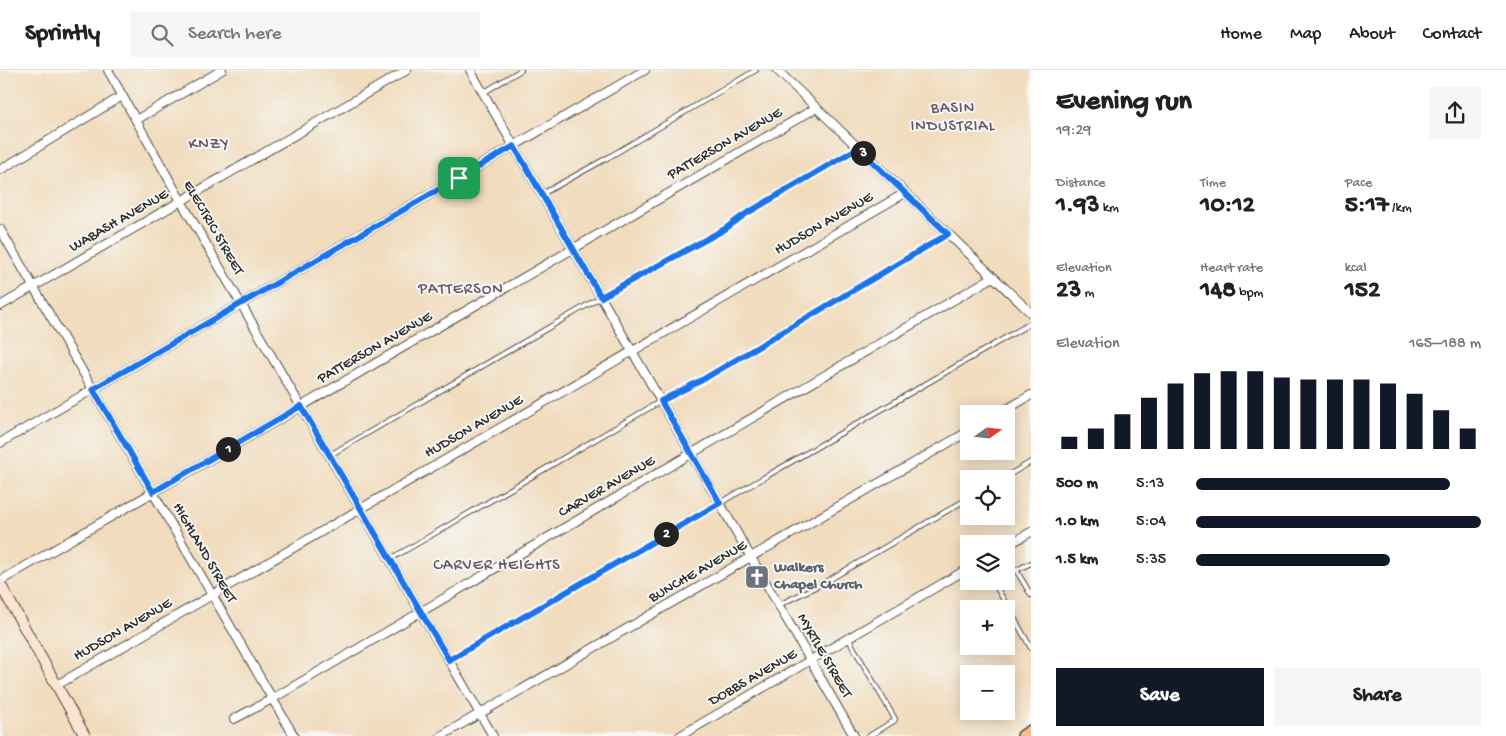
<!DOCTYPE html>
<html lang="en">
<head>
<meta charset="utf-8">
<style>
  body { margin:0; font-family:"Gochi Hand",sans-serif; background:#f6f6f6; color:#222; height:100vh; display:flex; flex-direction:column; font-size:19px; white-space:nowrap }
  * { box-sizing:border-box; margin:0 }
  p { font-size:16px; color:#767676 }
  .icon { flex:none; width:28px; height:28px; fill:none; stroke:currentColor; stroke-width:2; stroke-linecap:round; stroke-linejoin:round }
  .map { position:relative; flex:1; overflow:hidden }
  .panel { display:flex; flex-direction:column; background:#fff; width:475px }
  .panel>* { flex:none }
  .needle { width:32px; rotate:75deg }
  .tools { position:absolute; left:960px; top:335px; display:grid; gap:10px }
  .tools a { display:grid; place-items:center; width:55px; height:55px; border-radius:0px; background:#fff; box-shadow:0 2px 12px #0003; font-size:25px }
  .pin { position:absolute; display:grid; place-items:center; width:42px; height:42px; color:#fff; margin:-21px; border-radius:10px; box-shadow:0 2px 8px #0006 }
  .km { position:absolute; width:25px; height:25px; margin:-12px; border-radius:50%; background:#222; color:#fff; font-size:14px; line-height:25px; text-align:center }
  .round { display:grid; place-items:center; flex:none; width:52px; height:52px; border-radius:0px; background:#f6f6f6 }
  .summary { display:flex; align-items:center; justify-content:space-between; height:85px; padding:0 25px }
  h1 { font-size:28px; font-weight:800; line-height:38px }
  .metrics { display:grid; grid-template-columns:repeat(3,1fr); gap:8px; height:85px; padding:5px 25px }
  .metrics div { display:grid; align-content:center }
  .metrics b { font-size:25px; font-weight:800 }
  .metrics small { font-size:14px; font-weight:400 }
  .metrics p { font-size:14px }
  .chart { height:140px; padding:10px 25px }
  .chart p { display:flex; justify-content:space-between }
  .chart svg { width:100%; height:90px; margin-top:5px; stroke:#111827; stroke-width:6 }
  .cta { display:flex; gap:10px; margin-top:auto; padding:10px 25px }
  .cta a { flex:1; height:58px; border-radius:0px; background:#111827; color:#fff; font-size:20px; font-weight:800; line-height:58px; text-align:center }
  .cta a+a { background:#f6f6f6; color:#222 }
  ul { padding:0 25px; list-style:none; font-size:16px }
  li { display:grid; grid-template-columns:80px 60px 1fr; align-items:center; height:38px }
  li i { height:12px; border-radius:6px; background:#111827 }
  header { display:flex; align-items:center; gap:30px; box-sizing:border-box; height:70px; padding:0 25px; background:#fff; border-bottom:1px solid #e0e0e0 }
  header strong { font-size:24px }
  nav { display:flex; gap:28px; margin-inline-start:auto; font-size:18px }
  .search { width:350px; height:45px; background:#f6f6f6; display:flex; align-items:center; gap:12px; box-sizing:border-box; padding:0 18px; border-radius:0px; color:#767676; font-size:19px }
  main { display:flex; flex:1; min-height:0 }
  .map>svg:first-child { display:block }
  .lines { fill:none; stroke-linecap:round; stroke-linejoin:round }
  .service-casing { stroke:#494641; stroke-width:6 }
  .minor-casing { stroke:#494641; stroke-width:10 }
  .secondary-casing { stroke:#494641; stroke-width:12 }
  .primary-casing { stroke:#494641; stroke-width:14 }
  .service { stroke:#fff; stroke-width:4 }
  .minor { stroke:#fff; stroke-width:8 }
  .secondary { stroke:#fde4d1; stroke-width:10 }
  .primary { stroke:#fbbb8c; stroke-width:11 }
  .route-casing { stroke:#fff; stroke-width:10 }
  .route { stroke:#1a73e8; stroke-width:6 }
  .labels { text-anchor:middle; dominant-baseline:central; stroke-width:4; stroke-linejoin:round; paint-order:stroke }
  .street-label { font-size:15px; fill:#2b2b2b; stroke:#f6f6f2 }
  .worship-label { font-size:15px; font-weight:bold; fill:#5b616d; stroke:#f6f6f2; text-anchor:start }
  .neighbourhood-label { font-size:16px; letter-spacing:1px; fill:#655769; stroke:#f6f6f2 }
</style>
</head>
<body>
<header>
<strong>Sprintly</strong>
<div class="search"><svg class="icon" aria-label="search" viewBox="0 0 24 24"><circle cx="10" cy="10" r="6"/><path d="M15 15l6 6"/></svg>Search here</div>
<nav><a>Home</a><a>Map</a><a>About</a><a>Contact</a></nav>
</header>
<main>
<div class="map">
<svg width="1031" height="666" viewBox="0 0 1031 666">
  <rect width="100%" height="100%" fill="#f6f6f2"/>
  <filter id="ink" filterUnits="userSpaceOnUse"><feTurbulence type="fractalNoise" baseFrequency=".02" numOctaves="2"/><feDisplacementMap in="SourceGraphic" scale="10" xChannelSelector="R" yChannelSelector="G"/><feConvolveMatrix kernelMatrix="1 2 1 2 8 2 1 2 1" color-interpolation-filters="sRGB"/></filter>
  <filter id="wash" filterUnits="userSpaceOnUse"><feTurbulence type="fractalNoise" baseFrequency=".0096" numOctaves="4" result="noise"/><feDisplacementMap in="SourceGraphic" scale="20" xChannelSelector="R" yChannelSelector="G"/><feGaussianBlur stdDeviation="1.12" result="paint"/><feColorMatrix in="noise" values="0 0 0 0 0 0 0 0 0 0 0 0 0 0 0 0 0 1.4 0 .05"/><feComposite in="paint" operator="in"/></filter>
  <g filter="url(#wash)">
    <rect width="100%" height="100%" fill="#f1dcbd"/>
  </g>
  <g filter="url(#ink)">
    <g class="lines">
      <defs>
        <g id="service">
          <path d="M 483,23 L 521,0"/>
          <path d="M 542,124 L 609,87 L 756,0"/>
          <path d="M 330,385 L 601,227 L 725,159 L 744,145 L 858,78"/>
          <path d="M 1002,409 L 1031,392"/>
          <path d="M 390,489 L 413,476 L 661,331 L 702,310 L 947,165"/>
          <path d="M 1016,500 L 1031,525"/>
          <path d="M 1006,505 L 1031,493"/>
          <path d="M 993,511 L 1031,578"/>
          <path d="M 779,535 L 827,511 L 969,428"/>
          <path d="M 848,568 L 895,649 L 894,651 L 869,666"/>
          <path d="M 449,590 L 1031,253"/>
        </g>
        <g id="minor">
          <path d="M 108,0 L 181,131 L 493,666"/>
          <path d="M 470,0 L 854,666"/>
          <path d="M 777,0 L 1031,243"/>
          <path d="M 136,50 L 222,0"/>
          <path d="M 0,100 L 122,26"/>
          <path d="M 0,159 L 294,666"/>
          <path d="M 0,236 L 407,0"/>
          <path d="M 999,344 L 1031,325"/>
          <path d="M 0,373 L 645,0"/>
          <path d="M 1006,476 L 1031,462"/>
          <path d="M 0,511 L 816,38"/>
          <path d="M 57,615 L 905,123"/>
          <path d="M 234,649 L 272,629 L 993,207"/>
          <path d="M 441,666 L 969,361"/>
          <path d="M 680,666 L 969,498"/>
        </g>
        <path id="secondary" d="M 0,514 L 85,666"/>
        <path id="primary" d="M 1023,666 L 1031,661"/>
      </defs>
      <use href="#service" class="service-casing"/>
      <use href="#minor" class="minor-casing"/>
      <use href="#secondary" class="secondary-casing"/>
      <use href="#primary" class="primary-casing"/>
      <use href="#service" class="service"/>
      <use href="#minor" class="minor"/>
      <use href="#secondary" class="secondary"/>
      <use href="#primary" class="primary"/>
    </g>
  </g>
  <g class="lines" filter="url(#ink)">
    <defs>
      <path id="route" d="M 514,76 L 601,227 L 725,159 L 744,145 L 858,78 L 948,164 L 702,310 L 661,331 L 720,433 L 449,590 L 301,336 L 153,422 L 93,319 Z"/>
    </defs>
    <use href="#route" class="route-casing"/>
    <use href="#route" class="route"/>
  </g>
  <defs>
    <symbol id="church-square" viewBox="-11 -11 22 22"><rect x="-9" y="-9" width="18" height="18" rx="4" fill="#6b7280" stroke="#f6f6f2"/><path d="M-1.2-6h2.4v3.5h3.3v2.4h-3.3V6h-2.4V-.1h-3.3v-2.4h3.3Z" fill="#fff"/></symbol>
  </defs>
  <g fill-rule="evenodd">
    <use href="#church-square" x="743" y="493" width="28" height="28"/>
  </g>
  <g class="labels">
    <g class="street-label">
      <text transform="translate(725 74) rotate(-30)">PATTERSON AVENUE</text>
      <text transform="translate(119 151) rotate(-30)">WABASH AVENUE</text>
      <text transform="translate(824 154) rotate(-30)">HUDSON AVENUE</text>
      <text transform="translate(213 158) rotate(60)">ELECTRIC STREET</text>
      <text transform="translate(375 278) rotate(-30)">PATTERSON AVENUE</text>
      <text transform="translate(474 357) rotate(-30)">HUDSON AVENUE</text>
      <text transform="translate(607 417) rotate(-30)">CARVER AVENUE</text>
      <text transform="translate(204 483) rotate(60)">HIGHLAND STREET</text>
      <text transform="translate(698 502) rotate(-30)">BUNCHE AVENUE</text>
      <text transform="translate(123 560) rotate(-30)">HUDSON AVENUE</text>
      <text transform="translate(824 586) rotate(60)">MYRTLE STREET</text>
      <text transform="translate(753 608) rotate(-30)">DOBBS AVENUE</text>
    </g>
    <g class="worship-label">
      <text x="774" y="498">Walkers<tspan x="774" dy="17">Chapel Church</tspan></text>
    </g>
    <g class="neighbourhood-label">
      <text x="953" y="39">BASIN<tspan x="953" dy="18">INDUSTRIAL</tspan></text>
      <text x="209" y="75">KNZY</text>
      <text x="461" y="220">PATTERSON</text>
      <text x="497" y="496">CARVER HEIGHTS</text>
    </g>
  </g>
</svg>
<div class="tools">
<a><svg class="needle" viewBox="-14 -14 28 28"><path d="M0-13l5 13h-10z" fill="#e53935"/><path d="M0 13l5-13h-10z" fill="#767676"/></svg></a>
<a><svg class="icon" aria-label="locate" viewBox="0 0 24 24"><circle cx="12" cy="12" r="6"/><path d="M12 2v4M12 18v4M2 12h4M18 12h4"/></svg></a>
<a><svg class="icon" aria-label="layers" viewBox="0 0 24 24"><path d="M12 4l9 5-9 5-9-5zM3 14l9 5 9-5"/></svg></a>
<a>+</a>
<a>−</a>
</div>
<div class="pin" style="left:459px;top:108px;background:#1e9e55"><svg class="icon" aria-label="arrive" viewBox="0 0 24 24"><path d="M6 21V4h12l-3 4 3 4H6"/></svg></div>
<b class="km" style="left:228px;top:379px">1</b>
<b class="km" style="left:666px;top:464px">2</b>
<b class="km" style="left:863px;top:83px">3</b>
</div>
<section class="panel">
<div class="summary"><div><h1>Evening run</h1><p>19:29</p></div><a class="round"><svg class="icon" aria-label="share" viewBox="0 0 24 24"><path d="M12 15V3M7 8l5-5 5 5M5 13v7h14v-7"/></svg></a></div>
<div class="metrics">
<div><p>Distance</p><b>1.93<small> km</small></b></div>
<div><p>Time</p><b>10:12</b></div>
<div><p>Pace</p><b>5:17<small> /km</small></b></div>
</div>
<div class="metrics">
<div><p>Elevation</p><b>23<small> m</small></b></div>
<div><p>Heart rate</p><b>148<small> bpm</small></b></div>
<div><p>kcal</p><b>152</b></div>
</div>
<div class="chart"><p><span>Elevation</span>165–188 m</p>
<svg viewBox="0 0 160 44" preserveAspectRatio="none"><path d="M5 44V38M15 44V34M25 44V27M35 44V19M45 44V12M55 44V7M65 44V6M75 44V6M85 44V9M95 44V10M105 44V10M115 44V10M125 44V12M135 44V17M145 44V25M155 44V34"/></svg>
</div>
<ul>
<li><b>500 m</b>5:13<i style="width:89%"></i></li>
<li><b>1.0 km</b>5:04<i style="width:100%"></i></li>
<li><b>1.5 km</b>5:35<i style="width:68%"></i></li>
</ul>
<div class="cta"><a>Save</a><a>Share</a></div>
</section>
</main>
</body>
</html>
